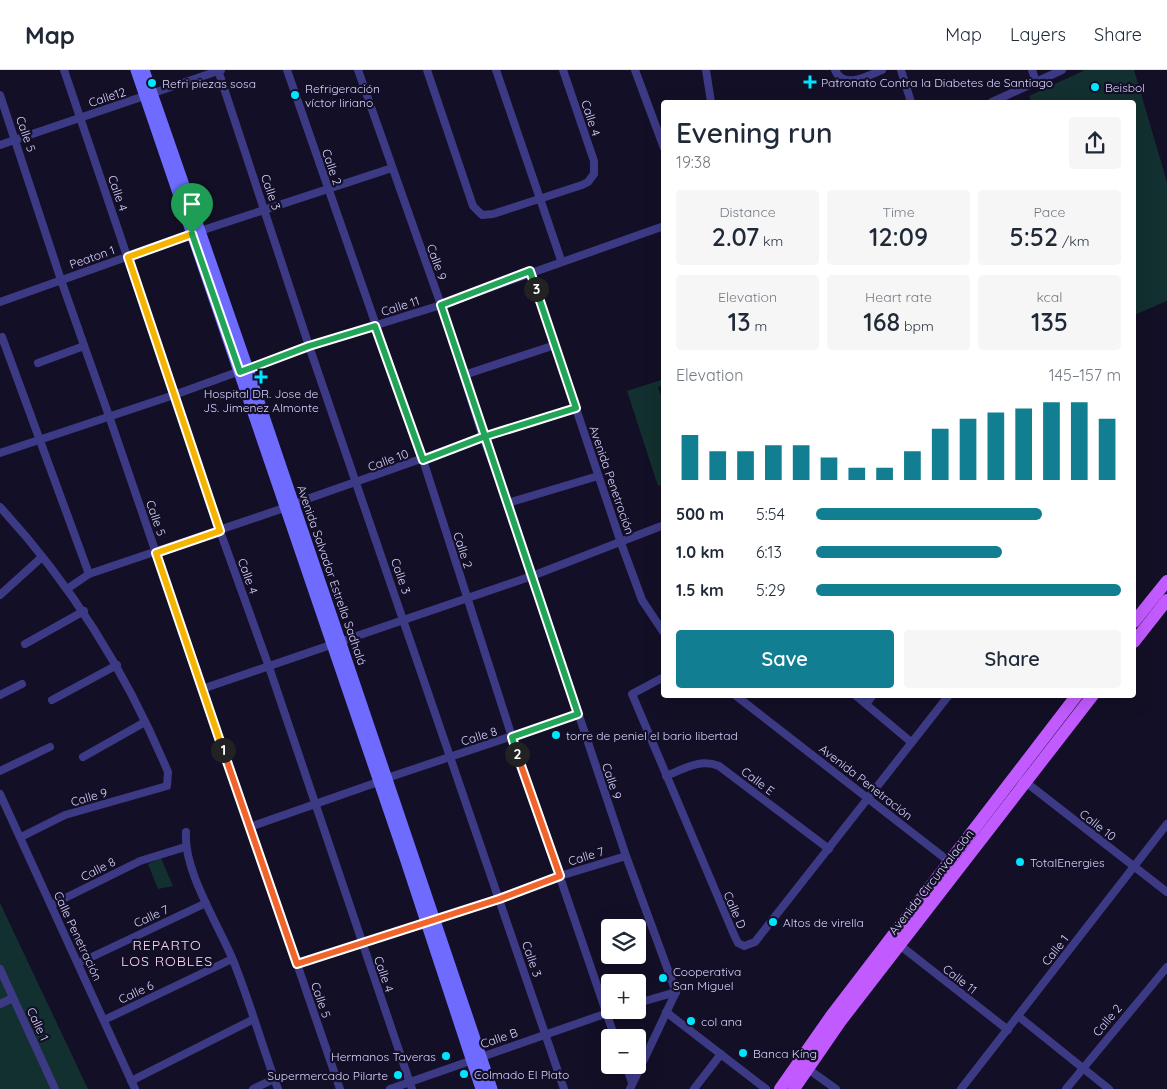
<!DOCTYPE html>
<html lang="en">
<head>
<meta charset="utf-8">
<style>
  body { margin:0; font-family:Quicksand,sans-serif; background:#f6f6f7; color:#1f2937; height:100vh; display:flex; flex-direction:column; font-size:19px; white-space:nowrap }
  * { box-sizing:border-box; margin:0 }
  p { font-size:16px; color:#747a83 }
  .icon { flex:none; width:28px; height:28px; fill:none; stroke:currentColor; stroke-width:2; stroke-linecap:round; stroke-linejoin:round }
  .map { position:relative; flex:1; overflow:hidden }
  .panel { position:absolute; left:661px; top:30px; width:475px; height:598px; display:flex; flex-direction:column; background:#fff; border-radius:5px; box-shadow:0 5px 20px #0002 }
  .panel>* { flex:none }
  .fabs { position:absolute; left:601px; top:849px; display:grid; gap:10px }
  .fabs a { display:grid; place-items:center; width:45px; height:45px; border-radius:5px; background:#fff; box-shadow:0 5px 20px #0002; font-size:25px }
  .pin { position:absolute; display:grid; place-items:center; width:42px; height:42px; color:#fff; margin:-51px -21px; border-radius:50% 50% 50% 0; rotate:-45deg; box-shadow:0 0 5px #0007 }
  .pin .icon { rotate:45deg }
  .km { position:absolute; width:25px; height:25px; margin:-12px; border-radius:50%; background:#222; color:#fff; font-size:14px; line-height:25px; text-align:center }
  .round { display:grid; place-items:center; flex:none; width:52px; height:52px; border-radius:5px; background:#f6f6f7 }
  .head { display:flex; align-items:center; justify-content:space-between; height:85px; padding:0 15px }
  h1 { font-size:28px; font-weight:600; line-height:38px }
  .stats { display:grid; grid-template-columns:repeat(3,1fr); gap:8px; height:85px; padding:5px 15px }
  .stats div { display:grid; align-content:center; border-radius:5px; background:#f6f6f7; text-align:center }
  .stats b { font-size:25px; font-weight:600 }
  .stats small { font-size:14px; font-weight:400 }
  .stats p { font-size:14px }
  .chart { height:140px; padding:10px 15px }
  .chart p { display:flex; justify-content:space-between }
  .chart svg { width:100%; height:90px; margin-top:5px; stroke:#117e91; stroke-width:6 }
  .primary-button { display:flex; gap:10px; margin-top:auto; padding:10px 15px }
  .primary-button a { flex:1; height:58px; border-radius:5px; background:#117e91; color:#fff; font-size:20px; font-weight:600; line-height:58px; text-align:center }
  .primary-button a+a { background:#f6f6f7; color:#1f2937 }
  ul { padding:0 15px; list-style:none; font-size:16px }
  li { display:grid; grid-template-columns:80px 60px 1fr; align-items:center; height:38px }
  li i { height:12px; border-radius:6px; background:#117e91 }
  header { display:flex; align-items:center; gap:30px; box-sizing:border-box; height:70px; padding:0 25px; background:#fff; border-bottom:1px solid #e0e1e3 }
  header strong { font-size:24px }
  nav { display:flex; gap:28px; margin-inline-start:auto; font-size:18px }
  .map>svg:first-child { display:block }
  .green { fill:#12302f }
  .lines { fill:none; stroke-linecap:round; stroke-linejoin:round }
  .street { stroke:#3d3a85; stroke-width:8 }
  .secondary { stroke:#6f6bff; stroke-width:11 }
  .primary { stroke:#c25bff; stroke-width:12 }
  .split-1-casing { stroke:#fff; stroke-width:10 }
  .split-2-casing { stroke:#fff; stroke-width:10 }
  .split-3-casing { stroke:#fff; stroke-width:10 }
  .split-4-casing { stroke:#fff; stroke-width:10 }
  .split-1 { stroke:#f5b400; stroke-width:6 }
  .split-2 { stroke:#f0652b; stroke-width:6 }
  .split-3 { stroke:#22a559; stroke-width:6 }
  .split-4 { stroke:#22a559; stroke-width:6 }
  .poi-dot { fill:#00e5ff; stroke:#130f26; stroke-width:2 }
  .labels { text-anchor:middle; dominant-baseline:central; stroke-width:4.5; stroke-linejoin:round; paint-order:stroke }
  .poi-label { font-size:12px; fill:#d9d4ff; stroke:#130f26; text-anchor:start }
  .street-label { font-size:12px; fill:#d9d4ff; stroke:#130f26 }
  .neighbourhood-label { font-size:14px; letter-spacing:1px; fill:#ffd6f0; stroke:#130f26 }
</style>
</head>
<body>
<header>
<strong>Map</strong>
<nav><a>Map</a><a>Layers</a><a>Share</a></nav>
</header>
<div class="map">
<svg width="1167" height="1019" viewBox="0 0 1167 1019">
  <rect width="100%" height="100%" fill="#130f26"/>
  <g class="green">
    <path d="M 1085,0 L 1134,0 L 1167,112 L 1167,231 L 1134,245 L 1134,32 L 1031,32 L 1029,26 Z"/>
    <path d="M 664,309 L 664,315 L 658,317 L 664,334 L 664,414 L 658,416 L 627,321 Z"/>
    <path d="M 161,788 L 173,816 L 158,819 L 148,794 Z"/>
    <path d="M 0,833 L 88,1019 L 0,1019 Z"/>
  </g>
  <g class="lines">
    <g class="street">
      <path d="M 64,0 L 220,461 L 269,597 L 412,1019"/>
      <path d="M 218,0 L 309,276 L 564,1019"/>
      <path d="M 287,0 L 423,390 L 512,667 L 615,968"/>
      <path d="M 358,0 L 441,235 L 483,367 L 508,433 L 626,786 L 676,922"/>
      <path d="M 427,0 L 473,136 L 482,145 L 493,144 L 582,115 L 588,112 L 594,104 L 594,91 L 563,0"/>
      <path d="M 496,0 L 561,190"/>
      <path d="M 635,0 L 664,78"/>
      <path d="M 706,0 L 711,32"/>
      <path d="M 835,0 C 844,20 867,6 882,0"/>
      <path d="M 901,0 L 911,32"/>
      <path d="M 1032,0 L 1036,12"/>
      <path d="M 0,25 L 61,210 L 109,346 L 340,1019"/>
      <path d="M 992,32 L 1062,0"/>
      <path d="M 0,75 L 221,0"/>
      <path d="M 200,161 L 392,98"/>
      <path d="M 530,201 L 621,473 L 642,530 L 664,563"/>
      <path d="M 0,232 L 191,164"/>
      <path d="M 2,267 L 89,504"/>
      <path d="M 38,293 L 84,276"/>
      <path d="M 464,305 L 555,275"/>
      <path d="M 0,383 L 174,325 L 309,276 L 441,235 L 664,156"/>
      <path d="M 508,433 L 598,406"/>
      <path d="M 293,434 L 483,367 L 576,338"/>
      <path d="M 0,437 C 72,515 127,604 168,702 L 167,716 L 65,745 L 21,767"/>
      <path d="M 67,519 L 89,504 L 284,438"/>
      <path d="M 0,525 L 42,487"/>
      <path d="M 25,574 L 84,541"/>
      <path d="M 664,607 L 632,624 L 735,867 L 738,873 L 744,876 L 755,872 L 949,625"/>
      <path d="M 202,619 L 532,506 L 664,455"/>
      <path d="M 0,625 L 22,614"/>
      <path d="M 735,625 L 951,793"/>
      <path d="M 855,625 L 911,672"/>
      <path d="M 52,630 L 117,595"/>
      <path d="M 866,634 L 873,625"/>
      <path d="M 83,687 L 145,652"/>
      <path d="M 0,701 L 50,677"/>
      <path d="M 666,706 C 684,699 700,688 719,696 L 829,779"/>
      <path d="M 387,708 L 578,644"/>
      <path d="M 1023,710 L 1167,822"/>
      <path d="M 0,724 L 135,1019"/>
      <path d="M 250,757 L 378,712"/>
      <path d="M 186,762 C 183,800 218,854 233,890 C 250,932 262,976 278,1019"/>
      <path d="M 51,835 L 140,791 L 185,777"/>
      <path d="M 897,873 L 1008,960"/>
      <path d="M 79,893 L 206,833"/>
      <path d="M 297,894 L 435,851 L 560,806 L 626,786"/>
      <path d="M 0,899 L 55,1019"/>
      <path d="M 638,933 L 676,922"/>
      <path d="M 0,934 L 13,928"/>
      <path d="M 666,942 L 766,1019"/>
      <path d="M 1018,946 L 1109,1019"/>
      <path d="M 104,950 L 232,889"/>
      <path d="M 626,995 L 632,1013"/>
      <path d="M 808,999 L 836,1019"/>
      <path d="M 131,1011 L 254,949"/>
      <path d="M 253,1019 L 274,1009"/>
      <path d="M 390,1019 L 616,940"/>
      <path d="M 630,1019 L 676,922"/>
      <path d="M 694,1019 L 721,984"/>
      <path d="M 961,1019 L 1167,754"/>
      <path d="M 1066,1019 L 1167,897"/>
    </g>
    <g class="secondary">
      <path d="M 136,0 L 404,785 L 481,1019"/>
      <path d="M 144,0 L 248,299 L 492,1019"/>
    </g>
    <g class="primary">
      <path d="M 1134,552 L 1167,511"/>
      <path d="M 1134,572 L 1167,530"/>
      <path d="M 780,1019 L 831,946 L 1077,625"/>
      <path d="M 794,1019 L 840,952 L 1093,625"/>
    </g>
  </g>
  <g class="lines">
    <defs>
      <path id="split-1" d="M 192,164 L 128,187 L 220,461 L 156,483 L 223,680"/>
      <path id="split-2" d="M 223,680 L 297,894 L 499,829 L 560,806 L 517,684"/>
      <path id="split-3" d="M 517,684 L 512,667 L 578,644 C 533,507 486,371 441,235 L 530,201 L 536,219"/>
      <path id="split-4" d="M 192,164 L 240,302 L 309,276 L 375,256 L 423,390 L 483,367 L 576,338 L 536,219"/>
    </defs>
    <use href="#split-1" class="split-1-casing"/>
    <use href="#split-2" class="split-2-casing"/>
    <use href="#split-3" class="split-3-casing"/>
    <use href="#split-4" class="split-4-casing"/>
    <use href="#split-1" class="split-1"/>
    <use href="#split-2" class="split-2"/>
    <use href="#split-3" class="split-3"/>
    <use href="#split-4" class="split-4"/>
  </g>
  <g class="poi-dot">
    <path d="M807.5 4.5h5v5h5v5h-5v5h-5v-5h-5v-5h5z"/>
    <circle cx="152" cy="13" r="5"/>
    <circle cx="1095" cy="17" r="5"/>
    <circle cx="295" cy="25" r="5"/>
    <path d="M258.5 299.5h5v5h5v5h-5v5h-5v-5h-5v-5h5z"/>
    <circle cx="556" cy="665" r="5"/>
    <circle cx="1020" cy="792" r="5"/>
    <circle cx="773" cy="852" r="5"/>
    <circle cx="663" cy="908" r="5"/>
    <circle cx="691" cy="951" r="5"/>
    <circle cx="743" cy="983" r="5"/>
    <circle cx="446" cy="986" r="5"/>
    <circle cx="464" cy="1004" r="5"/>
    <circle cx="398" cy="1005" r="5"/>
  </g>
  <g class="labels">
    <g class="poi-label">
      <text x="821" y="12">Patronato Contra la Diabetes de Santiago</text>
      <text x="162" y="13">Refri piezas sosa</text>
      <text x="1105" y="17">Beisbol</text>
      <text x="305" y="18">Refrigeración<tspan x="305" dy="14">víctor liriano</tspan></text>
      <text x="261" y="323" text-anchor="middle">Hospital DR. Jose de<tspan x="261" dy="14">JS. Jimenez Almonte</tspan></text>
      <text x="566" y="665">torre de peniel el bario libertad</text>
      <text x="1030" y="792">TotalEnergies</text>
      <text x="783" y="852">Altos de virella</text>
      <text x="673" y="901">Cooperativa<tspan x="673" dy="14">San Miguel</tspan></text>
      <text x="701" y="951">col ana</text>
      <text x="753" y="983">Banca King</text>
      <text x="436" y="986" text-anchor="end">Hermanos Taveras</text>
      <text x="474" y="1004">Colmado El Plato</text>
      <text x="388" y="1005" text-anchor="end">Supermercado Pilarte</text>
    </g>
    <g class="street-label">
      <text transform="translate(107 27) rotate(-18)">Calle12</text>
      <text transform="translate(591 48) rotate(72)">Calle 4</text>
      <text transform="translate(26 64) rotate(71)">Calle 5</text>
      <text transform="translate(332 97) rotate(71)">Calle 2</text>
      <text transform="translate(271 122) rotate(71)">Calle 3</text>
      <text transform="translate(118 123) rotate(71)">Calle 4</text>
      <text transform="translate(92 187) rotate(-19)">Peaton 1</text>
      <text transform="translate(437 192) rotate(70)">Calle 9</text>
      <text transform="translate(400 236) rotate(-18)">Calle 11</text>
      <text transform="translate(388 390) rotate(-20)">Calle 10</text>
      <text transform="translate(612 410) rotate(71)">Avenida Penetración</text>
      <text transform="translate(156 448) rotate(71)">Calle 5</text>
      <text transform="translate(463 480) rotate(72)">Calle 2</text>
      <text transform="translate(332 505) rotate(71)">Avenida Salvador Estrella Sadhalá</text>
      <text transform="translate(248 506) rotate(70)">Calle 4</text>
      <text transform="translate(401 506) rotate(71)">Calle 3</text>
      <text transform="translate(479 666) rotate(-17)">Calle 8</text>
      <text transform="translate(612 711) rotate(71)">Calle 9</text>
      <text transform="translate(758 711) rotate(37)">Calle E</text>
      <text transform="translate(866 712) rotate(38)">Avenida Penetración</text>
      <text transform="translate(89 727) rotate(-16)">Calle 9</text>
      <text transform="translate(1098 755) rotate(38)">Calle 10</text>
      <text transform="translate(586 786) rotate(-17)">Calle 7</text>
      <text transform="translate(98 799) rotate(-27)">Calle 8</text>
      <text transform="translate(931 812) rotate(-52)">Avenida Circunvalación</text>
      <text transform="translate(735 840) rotate(67)">Calle D</text>
      <text transform="translate(151 846) rotate(-25)">Calle 7</text>
      <text transform="translate(78 866) rotate(65)">Calle Penetración</text>
      <text transform="translate(1055 880) rotate(-52)">Calle 1</text>
      <text transform="translate(532 889) rotate(71)">Calle 3</text>
      <text transform="translate(384 904) rotate(71)">Calle 4</text>
      <text transform="translate(960 909) rotate(38)">Calle 11</text>
      <text transform="translate(136 922) rotate(-25)">Calle 6</text>
      <text transform="translate(321 930) rotate(71)">Calle 5</text>
      <text transform="translate(1107 950) rotate(-50)">Calle 2</text>
      <text transform="translate(38 954) rotate(65)">Calle 1</text>
      <text transform="translate(499 968) rotate(-19)">Calle B</text>
    </g>
    <g class="neighbourhood-label">
      <text x="167" y="875">REPARTO<tspan x="167" dy="16">LOS ROBLES</tspan></text>
    </g>
  </g>
</svg>
<div class="fabs">
<a><svg class="icon" aria-label="layers" viewBox="0 0 24 24"><path d="M12 4l9 5-9 5-9-5zM3 14l9 5 9-5"/></svg></a>
<a>+</a>
<a>−</a>
</div>
<div class="pin" style="left:192px;top:164px;background:#1e9e55"><svg class="icon" aria-label="arrive" viewBox="0 0 24 24"><path d="M6 21V4h12l-3 4 3 4H6"/></svg></div>
<b class="km" style="left:223px;top:680px">1</b>
<b class="km" style="left:517px;top:684px">2</b>
<b class="km" style="left:536px;top:219px">3</b>
<section class="panel">
<div class="head"><div><h1>Evening run</h1><p>19:38</p></div><a class="round"><svg class="icon" aria-label="share" viewBox="0 0 24 24"><path d="M12 15V3M7 8l5-5 5 5M5 13v7h14v-7"/></svg></a></div>
<div class="stats">
<div><p>Distance</p><b>2.07<small> km</small></b></div>
<div><p>Time</p><b>12:09</b></div>
<div><p>Pace</p><b>5:52<small> /km</small></b></div>
</div>
<div class="stats">
<div><p>Elevation</p><b>13<small> m</small></b></div>
<div><p>Heart rate</p><b>168<small> bpm</small></b></div>
<div><p>kcal</p><b>135</b></div>
</div>
<div class="chart"><p><span>Elevation</span>145–157 m</p>
<svg viewBox="0 0 160 44" preserveAspectRatio="none"><path d="M5 44V22M15 44V30M25 44V30M35 44V27M45 44V27M55 44V33M65 44V38M75 44V38M85 44V30M95 44V19M105 44V14M115 44V11M125 44V9M135 44V6M145 44V6M155 44V14"/></svg>
</div>
<ul>
<li><b>500 m</b>5:54<i style="width:74%"></i></li>
<li><b>1.0 km</b>6:13<i style="width:61%"></i></li>
<li><b>1.5 km</b>5:29<i style="width:100%"></i></li>
</ul>
<div class="primary-button"><a>Save</a><a>Share</a></div>
</section>
</div>
</body>
</html>
